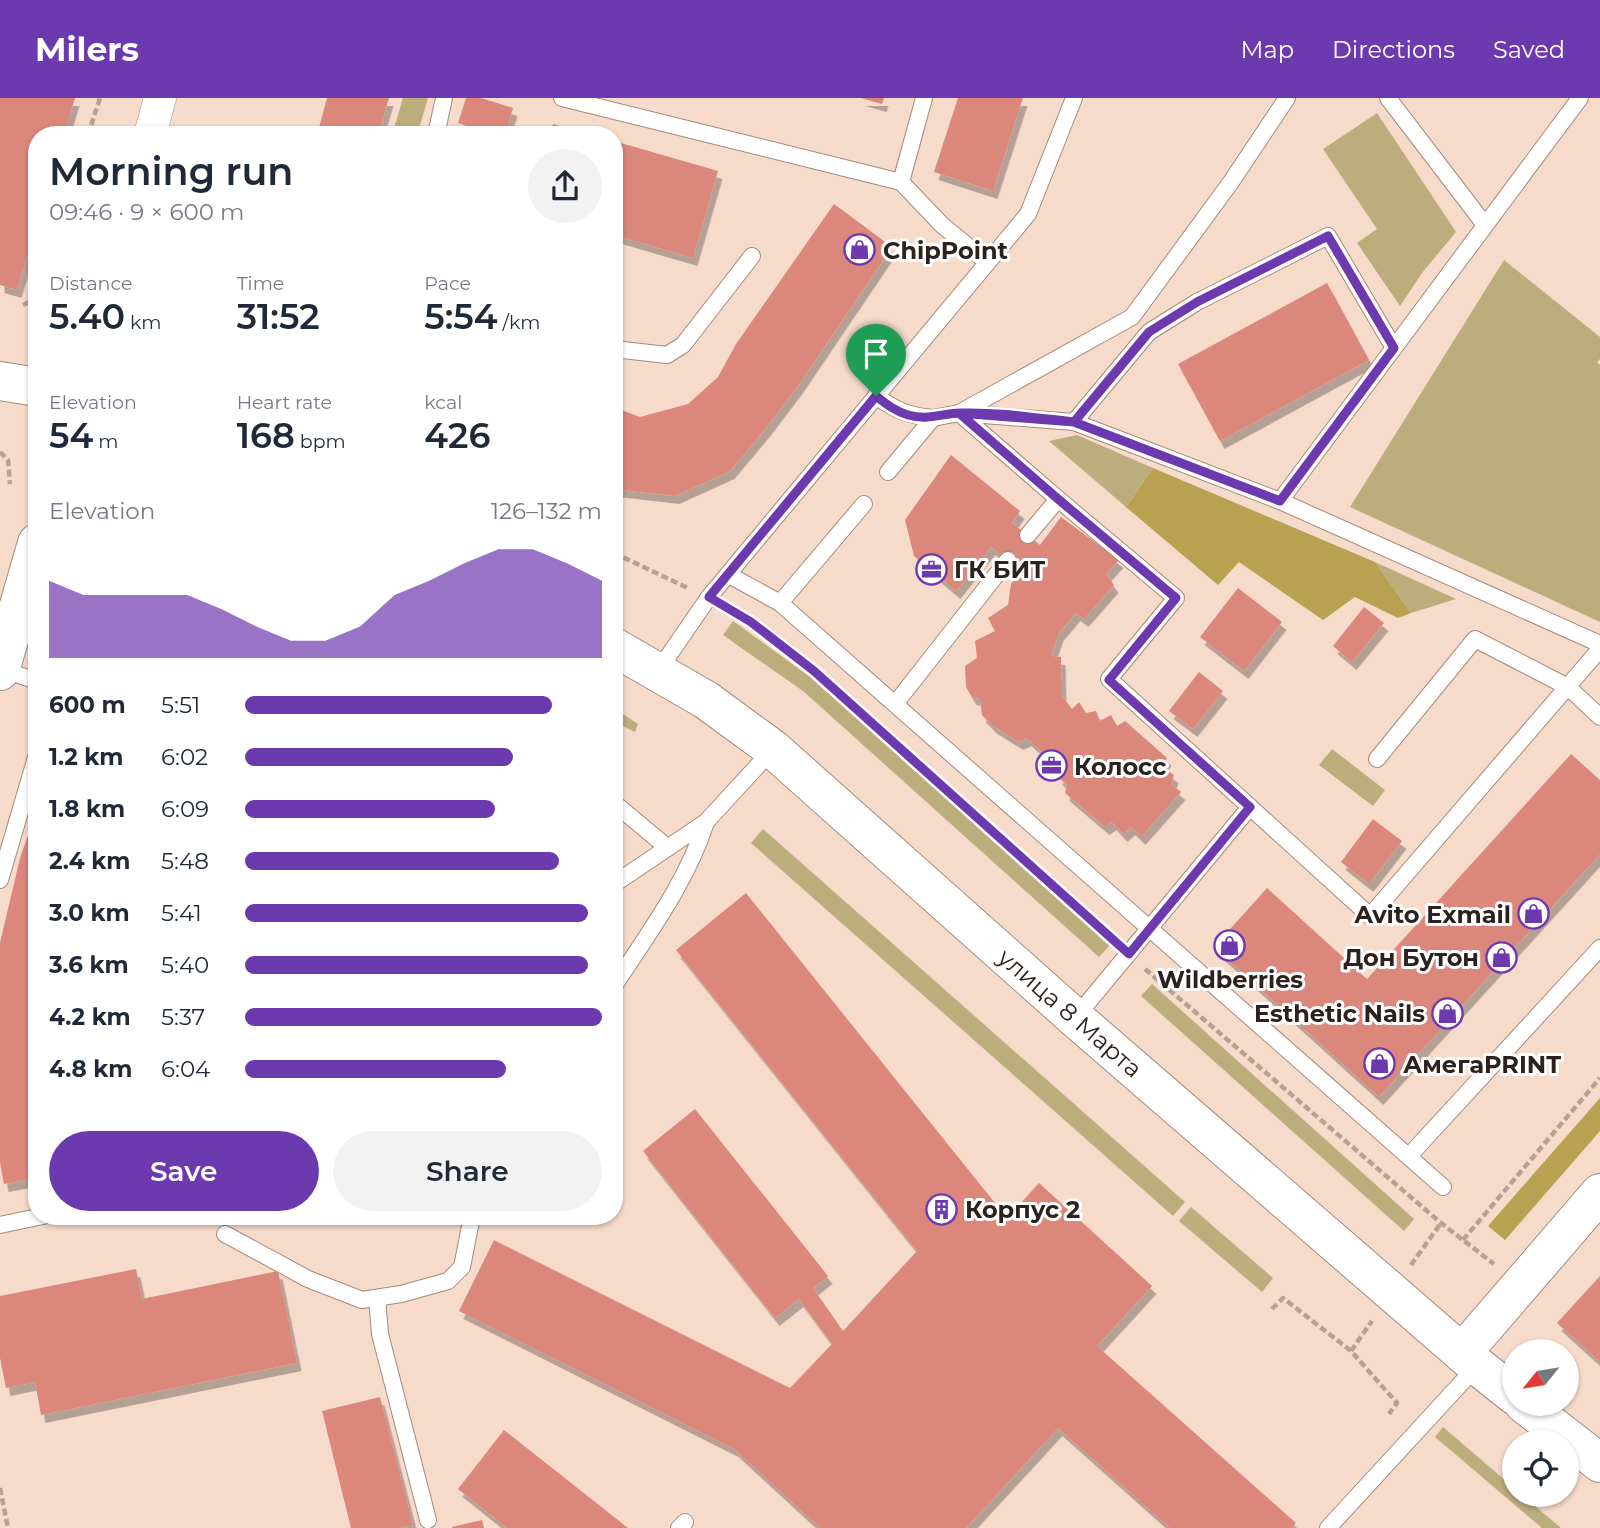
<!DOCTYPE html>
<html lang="en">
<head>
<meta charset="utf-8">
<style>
  body { margin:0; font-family:Montserrat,sans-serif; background:#f2f2f3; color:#1f2937; height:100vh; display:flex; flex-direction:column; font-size:26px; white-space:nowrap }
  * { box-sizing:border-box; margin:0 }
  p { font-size:23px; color:#747a83 }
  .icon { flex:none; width:38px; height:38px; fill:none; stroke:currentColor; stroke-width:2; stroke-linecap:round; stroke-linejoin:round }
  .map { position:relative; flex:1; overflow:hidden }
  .side { position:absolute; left:28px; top:28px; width:595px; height:1099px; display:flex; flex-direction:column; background:#fff; border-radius:28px; box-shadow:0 2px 5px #0004 }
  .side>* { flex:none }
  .needle { width:46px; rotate:240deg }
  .fabs { position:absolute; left:1502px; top:1241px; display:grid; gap:14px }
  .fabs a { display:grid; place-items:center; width:77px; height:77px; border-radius:50%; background:#fff; box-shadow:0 2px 5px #0004; font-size:35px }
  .pin { position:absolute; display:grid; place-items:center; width:60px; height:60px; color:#fff; margin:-72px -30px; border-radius:50% 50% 50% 0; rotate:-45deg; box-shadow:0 0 7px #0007 }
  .pin .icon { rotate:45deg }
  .round { display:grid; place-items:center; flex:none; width:74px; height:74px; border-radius:37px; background:#f2f2f3 }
  .overview { display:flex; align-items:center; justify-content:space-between; height:119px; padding:0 21px }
  h1 { font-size:38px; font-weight:600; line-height:52px }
  .stats { display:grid; grid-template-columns:repeat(3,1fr); gap:10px; height:119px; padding:7px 21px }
  .stats div { display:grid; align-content:center }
  .stats b { font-size:35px; font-weight:600 }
  .stats small { font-size:19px; font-weight:400 }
  .stats p { font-size:19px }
  .chart { height:196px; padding:14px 21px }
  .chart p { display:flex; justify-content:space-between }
  .chart svg { width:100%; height:126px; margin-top:7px; fill:#6d39af; opacity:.7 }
  .primary-button { display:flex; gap:14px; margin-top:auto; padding:14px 21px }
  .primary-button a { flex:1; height:80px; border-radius:42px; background:#6d39af; color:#fff; font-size:28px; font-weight:600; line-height:80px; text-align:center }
  .primary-button a+a { background:#f2f2f3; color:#1f2937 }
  ul { padding:0 21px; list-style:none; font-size:23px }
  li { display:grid; grid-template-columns:112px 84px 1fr; align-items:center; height:52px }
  li i { height:18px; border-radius:9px; background:#6d39af }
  header { display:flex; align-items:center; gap:42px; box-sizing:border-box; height:98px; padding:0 35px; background:#6d39af; color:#fff }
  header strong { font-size:33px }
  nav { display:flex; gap:38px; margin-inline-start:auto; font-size:24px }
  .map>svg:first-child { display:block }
  .green { fill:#bbad7c }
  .forest { fill:#b8a251 }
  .building { fill:#db877c; filter:url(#shadow) }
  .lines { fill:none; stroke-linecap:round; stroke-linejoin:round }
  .service-casing { stroke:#a48a7b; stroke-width:18 }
  .minor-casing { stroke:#a48a7b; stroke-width:33 }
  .tertiary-casing { stroke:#a48a7b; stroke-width:40 }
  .secondary-casing { stroke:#a48a7b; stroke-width:40 }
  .path { stroke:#b7a094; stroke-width:4.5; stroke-dasharray:7 3.5; stroke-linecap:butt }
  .service { stroke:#fff; stroke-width:16 }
  .minor { stroke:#fff; stroke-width:32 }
  .tertiary { stroke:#fff; stroke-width:38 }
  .secondary { stroke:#fff; stroke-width:38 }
  .route-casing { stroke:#fff; stroke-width:14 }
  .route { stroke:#6d39af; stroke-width:9 }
  .labels { text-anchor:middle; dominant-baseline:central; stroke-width:6; stroke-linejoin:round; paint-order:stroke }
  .poi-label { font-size:24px; font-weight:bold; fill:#2c211c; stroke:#fff; text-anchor:start }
  .street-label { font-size:24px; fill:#2c211c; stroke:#fff }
</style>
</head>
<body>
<header>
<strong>Milers</strong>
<nav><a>Map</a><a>Directions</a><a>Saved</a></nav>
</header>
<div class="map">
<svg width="1600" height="1430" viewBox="0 0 1600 1430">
  <defs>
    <filter id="shadow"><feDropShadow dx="4.5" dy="8" stdDeviation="0" flood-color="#0004"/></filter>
  </defs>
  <rect width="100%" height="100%" fill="#f6daca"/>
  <g class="green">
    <path d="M 403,0 L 428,0 L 417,37 L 392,37 Z"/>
    <path d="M 1377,15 L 1456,134 L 1422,175 L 1400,208 L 1357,145 L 1377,131 L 1323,51 Z"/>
    <path d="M 1504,162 L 1600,239 L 1600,261 L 1597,264 L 1600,267 L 1600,524 L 1350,409 Z"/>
    <path d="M 1077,337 L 1153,370 L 1126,409 L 1049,343 Z"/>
    <path d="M 1375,464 L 1456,501 L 1411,515 Z"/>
    <path d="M 733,523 L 809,578 L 1111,846 L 1099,859 L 803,593 L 723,537 Z"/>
    <path d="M 614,610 L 638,626 L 635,634 L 614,624 Z"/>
    <path d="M 1332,651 L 1385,692 L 1373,708 L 1319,667 Z"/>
    <path d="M 763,731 L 1185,1104 L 1173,1118 L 751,745 Z"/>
    <path d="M 1152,886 L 1414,1121 L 1404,1133 L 1141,898 Z"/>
    <path d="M 1191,1109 L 1273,1180 L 1262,1194 L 1179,1123 Z"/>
    <path d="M 1443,1329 L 1514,1390 L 1514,1396 L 1522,1397 L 1561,1430 L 1542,1430 L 1435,1339 Z"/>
  </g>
  <g class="forest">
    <path d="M 1153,370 L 1375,464 L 1411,515 L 1398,520 L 1355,499 L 1323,522 L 1239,464 L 1218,487 L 1126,409 Z"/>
    <path d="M 1600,1000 L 1600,1033 L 1505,1142 L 1488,1128 Z"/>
  </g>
  <g class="building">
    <path d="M 0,0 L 75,0 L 64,37 L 37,37 L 37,127 L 17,192 L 0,187 Z"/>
    <path d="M 327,0 L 389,0 L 378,37 L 317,37 Z"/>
    <path d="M 466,0 L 481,0 L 513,10 L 505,37 L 495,37 L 458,25 Z"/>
    <path d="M 861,0 L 884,0 L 882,6 Z"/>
    <path d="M 958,0 L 1023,0 L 993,93 L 934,74 Z"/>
    <path d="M 553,26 L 589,36 L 589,37 L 550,37 Z"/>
    <path d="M 614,43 L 718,73 L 693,160 L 614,137 Z"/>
    <path d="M 834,106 L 892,149 L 798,288 L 766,330 L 730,373 L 675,398 L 614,391 L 614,309 L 640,319 L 688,306 L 718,279 L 736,246 Z"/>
    <path d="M 1327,185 L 1369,262 L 1220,343 L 1178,266 Z"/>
    <path d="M 951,357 L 1020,413 L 1012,425 L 1040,447 L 1061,419 L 1119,462 L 1106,476 L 1114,487 L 1084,521 L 1076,515 L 1059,535 L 1051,558 L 1061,559 L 1062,598 L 1072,611 L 1079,604 L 1086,615 L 1096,613 L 1100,623 L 1111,617 L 1117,628 L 1125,623 L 1167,660 L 1161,668 L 1174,677 L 1171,686 L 1181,694 L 1141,739 L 1131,729 L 1123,736 L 1112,724 L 1105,729 L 1065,695 L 1067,687 L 1058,679 L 1061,672 L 1027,640 L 1019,644 L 993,628 L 982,617 L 980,601 L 972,599 L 966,589 L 965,568 L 977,560 L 975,543 L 995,533 L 988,520 L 1008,507 L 1011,486 L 1021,473 L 991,449 L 956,493 L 914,458 L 905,422 Z"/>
    <path d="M 1238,490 L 1282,524 L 1244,573 L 1200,539 Z"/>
    <path d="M 1364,509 L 1384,525 L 1352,564 L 1333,548 Z"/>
    <path d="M 1199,574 L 1223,593 L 1193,631 L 1169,613 Z"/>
    <path d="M 1571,656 L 1600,682 L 1600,756 L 1379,999 L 1214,849 L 1267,790 L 1367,881 Z"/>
    <path d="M 37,712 L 37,1080 L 4,1086 L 0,1064 L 0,845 L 20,760 Z"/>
    <path d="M 1373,721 L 1402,743 L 1369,786 L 1341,764 Z"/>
    <path d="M 746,795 L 1007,1120 L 1039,1085 L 1152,1188 L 1097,1248 L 1296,1425 L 1292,1430 L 1170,1430 L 1058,1330 L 966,1430 L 820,1430 L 734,1351 L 459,1213 L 494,1142 L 790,1290 L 832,1246 L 799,1201 L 775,1220 L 643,1053 L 695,1011 L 828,1178 L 813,1190 L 843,1233 L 917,1153 L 676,852 Z"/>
    <path d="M 136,1171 L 142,1201 L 278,1173 L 297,1265 L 41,1317 L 35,1284 L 6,1290 L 0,1260 L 0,1198 Z"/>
    <path d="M 1600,1178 L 1600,1264 L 1557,1225 Z"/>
    <path d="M 380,1299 L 413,1427 L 400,1430 L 351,1430 L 322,1313 Z"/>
    <path d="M 504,1332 L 628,1430 L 507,1430 L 458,1391 Z"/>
    <path d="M 482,1422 L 484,1430 L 452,1430 L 452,1429 Z"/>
  </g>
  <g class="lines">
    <defs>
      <g id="service">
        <path d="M 562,0 L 901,84 L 942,127 L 987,164"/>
        <path d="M 1388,0 L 1485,127"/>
        <path d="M 436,37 L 444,0"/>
        <path d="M 901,84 L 924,0"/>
        <path d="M 614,251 L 667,257 L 683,247 L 752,158"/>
        <path d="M 876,298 C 895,312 909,318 933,320"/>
        <path d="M 1074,324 L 1149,234 L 1197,204 L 1328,138 L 1394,250"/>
        <path d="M 888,374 L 933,320 L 959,315 L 1074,324 L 1280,403 L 1600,546"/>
        <path d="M 1058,401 L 959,315 L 1132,219 L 1231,84 L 1287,0"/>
        <path d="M 1280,403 L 1580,0"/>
        <path d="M 1028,437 L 1058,401 L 1176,500 L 1109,581 L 1250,709"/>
        <path d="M 729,477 L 780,505 L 1443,1089"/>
        <path d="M 780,505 L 864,406"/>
        <path d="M 1,571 L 37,583"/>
        <path d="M 658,573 L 709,499 L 1028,116 L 1074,0"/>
        <path d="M 895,606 L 1008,462"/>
        <path d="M 1377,661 L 1475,541 L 1568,589 L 1600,619"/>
        <path d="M 614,705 L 668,750"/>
        <path d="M 0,782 L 37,656"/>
        <path d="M 614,786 L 706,724 L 773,651"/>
        <path d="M 614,888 C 648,836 687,784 706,724"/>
        <path d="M 1075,920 L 1250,709 L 1370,818 L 1600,551"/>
        <path d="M 1409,1058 L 1600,850"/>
        <path d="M 0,1127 L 43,1118"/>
        <path d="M 225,1136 L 308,1181 L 362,1202 L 401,1196 L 448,1183 L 462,1169 L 472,1118"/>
        <path d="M 377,1200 L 380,1236 L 428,1422"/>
        <path d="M 679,1430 L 685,1424"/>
        <path d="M 1328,1430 L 1477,1268"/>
      </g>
      <path id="minor" d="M 150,37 L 160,0"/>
      <g id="tertiary">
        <path d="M 0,573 L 37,445"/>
        <path d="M 1462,1255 L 1600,1095"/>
      </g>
      <g id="secondary">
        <path d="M 0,283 L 37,289"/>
        <path d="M 614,549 L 706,602 L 773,651 L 1075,920 L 1470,1262 L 1514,1297"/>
        <path d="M 1524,1306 L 1600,1365"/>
      </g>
    </defs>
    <use href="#service" class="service-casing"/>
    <use href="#minor" class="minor-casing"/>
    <use href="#tertiary" class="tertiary-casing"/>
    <use href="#secondary" class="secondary-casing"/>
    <g class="path">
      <path d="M 88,37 L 100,0"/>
      <path d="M 23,207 L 34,202 L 37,192"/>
      <path d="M 0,354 L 8,362 L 10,386"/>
      <path d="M 614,455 L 688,490"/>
      <path d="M 727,510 L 751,524 L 814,573 L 1113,841"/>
      <path d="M 1145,871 L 1441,1125 L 1494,1166"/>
      <path d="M 1463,1142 L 1600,980"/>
      <path d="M 1411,1167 L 1441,1125"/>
      <path d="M 1272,1211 L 1283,1200 L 1351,1253 L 1397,1305 L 1389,1316"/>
      <path d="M 1351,1253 L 1372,1223"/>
      <path d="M 0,1390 L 8,1430"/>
    </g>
    <use href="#service" class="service"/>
    <use href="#minor" class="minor"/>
    <use href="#tertiary" class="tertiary"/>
    <use href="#secondary" class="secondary"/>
  </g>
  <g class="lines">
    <defs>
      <path id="route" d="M 876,298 L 709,499 L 751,524 L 814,573 L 1129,856 L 1250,709 L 1109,582 L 1176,500 L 1058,401 L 959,315 L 1074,324 L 1280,403 L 1394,250 L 1328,138 L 1197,204 L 1149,234 L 1074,324 C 1037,320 999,314 961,315 C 942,315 929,323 908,317 C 895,313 886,306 876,298"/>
    </defs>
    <use href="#route" class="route-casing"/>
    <use href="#route" class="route"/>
  </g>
  <defs>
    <symbol id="shop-ring" viewBox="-11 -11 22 22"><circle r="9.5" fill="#fff" stroke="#6d39af" stroke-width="1.5"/><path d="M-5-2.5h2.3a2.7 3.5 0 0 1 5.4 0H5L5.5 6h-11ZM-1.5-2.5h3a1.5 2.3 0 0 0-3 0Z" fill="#6d39af"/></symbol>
    <symbol id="office-ring" viewBox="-11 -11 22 22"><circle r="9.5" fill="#fff" stroke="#6d39af" stroke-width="1.5"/><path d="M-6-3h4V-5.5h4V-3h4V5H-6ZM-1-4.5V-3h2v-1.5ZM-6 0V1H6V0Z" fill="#6d39af"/></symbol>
    <symbol id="building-ring" viewBox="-11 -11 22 22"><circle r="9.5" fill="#fff" stroke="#6d39af" stroke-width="1.5"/><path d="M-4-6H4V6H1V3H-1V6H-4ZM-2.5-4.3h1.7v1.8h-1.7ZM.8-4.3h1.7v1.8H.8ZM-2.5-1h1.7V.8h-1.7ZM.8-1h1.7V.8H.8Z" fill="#6d39af"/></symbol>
  </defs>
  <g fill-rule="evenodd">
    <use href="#shop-ring" x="842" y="134" width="35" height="35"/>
    <use href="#office-ring" x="914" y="454" width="35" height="35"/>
    <use href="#office-ring" x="1034" y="650" width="35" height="35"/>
    <use href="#shop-ring" x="1516" y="798" width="35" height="35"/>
    <use href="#shop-ring" x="1212" y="830" width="35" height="35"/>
    <use href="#shop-ring" x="1484" y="842" width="35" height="35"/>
    <use href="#shop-ring" x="1430" y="898" width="35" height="35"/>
    <use href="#shop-ring" x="1362" y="948" width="35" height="35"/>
    <use href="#building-ring" x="924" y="1094" width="35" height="35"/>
  </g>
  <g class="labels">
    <g class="poi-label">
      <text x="883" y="152">ChipPoint</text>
      <text x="954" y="471">ГК БИТ</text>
      <text x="1074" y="668">Колосс</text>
      <text x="1511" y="816" text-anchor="end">Avito Exmail</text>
      <text x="1479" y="859" text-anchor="end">Дон Бутон</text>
      <text x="1230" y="881" text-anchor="middle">Wildberries</text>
      <text x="1425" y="915" text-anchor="end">Esthetic Nails</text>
      <text x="1403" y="966">АмегаPRINT</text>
      <text x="965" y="1111">Корпус 2</text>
    </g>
    <g class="street-label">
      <text transform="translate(1070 915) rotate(41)">улица 8 Марта</text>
    </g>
  </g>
</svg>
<div class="fabs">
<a><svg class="needle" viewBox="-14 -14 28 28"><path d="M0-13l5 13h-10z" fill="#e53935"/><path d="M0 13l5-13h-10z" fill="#747a83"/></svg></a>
<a><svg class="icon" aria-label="locate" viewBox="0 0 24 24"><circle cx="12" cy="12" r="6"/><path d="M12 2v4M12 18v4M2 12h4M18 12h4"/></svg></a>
</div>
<div class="pin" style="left:876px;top:298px;background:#1e9e55"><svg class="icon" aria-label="arrive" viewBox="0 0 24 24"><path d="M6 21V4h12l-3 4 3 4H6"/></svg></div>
<section class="side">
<div class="overview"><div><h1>Morning run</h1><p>09:46 · 9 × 600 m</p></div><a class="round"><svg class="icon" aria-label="share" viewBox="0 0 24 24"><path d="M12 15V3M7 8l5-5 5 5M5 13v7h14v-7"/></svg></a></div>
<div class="stats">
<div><p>Distance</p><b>5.40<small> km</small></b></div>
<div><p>Time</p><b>31:52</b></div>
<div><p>Pace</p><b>5:54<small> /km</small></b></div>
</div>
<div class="stats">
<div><p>Elevation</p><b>54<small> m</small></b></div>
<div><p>Heart rate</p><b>168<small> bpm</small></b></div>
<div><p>kcal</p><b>426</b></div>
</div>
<div class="chart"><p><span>Elevation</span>126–132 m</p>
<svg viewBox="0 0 160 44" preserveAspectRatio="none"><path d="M0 44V17L10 22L20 22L30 22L40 22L50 27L60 33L70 38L80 38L90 33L100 22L110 17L120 11L130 6L140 6L150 11L160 17V44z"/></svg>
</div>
<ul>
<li><b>600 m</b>5:51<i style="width:86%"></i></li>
<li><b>1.2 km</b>6:02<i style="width:75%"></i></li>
<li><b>1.8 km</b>6:09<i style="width:70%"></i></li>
<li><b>2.4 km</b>5:48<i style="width:88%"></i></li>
<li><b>3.0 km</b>5:41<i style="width:96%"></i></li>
<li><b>3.6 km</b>5:40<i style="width:96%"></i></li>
<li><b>4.2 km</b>5:37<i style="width:100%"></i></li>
<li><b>4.8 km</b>6:04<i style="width:73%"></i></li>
</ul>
<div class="primary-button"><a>Save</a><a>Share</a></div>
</section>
</div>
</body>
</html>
